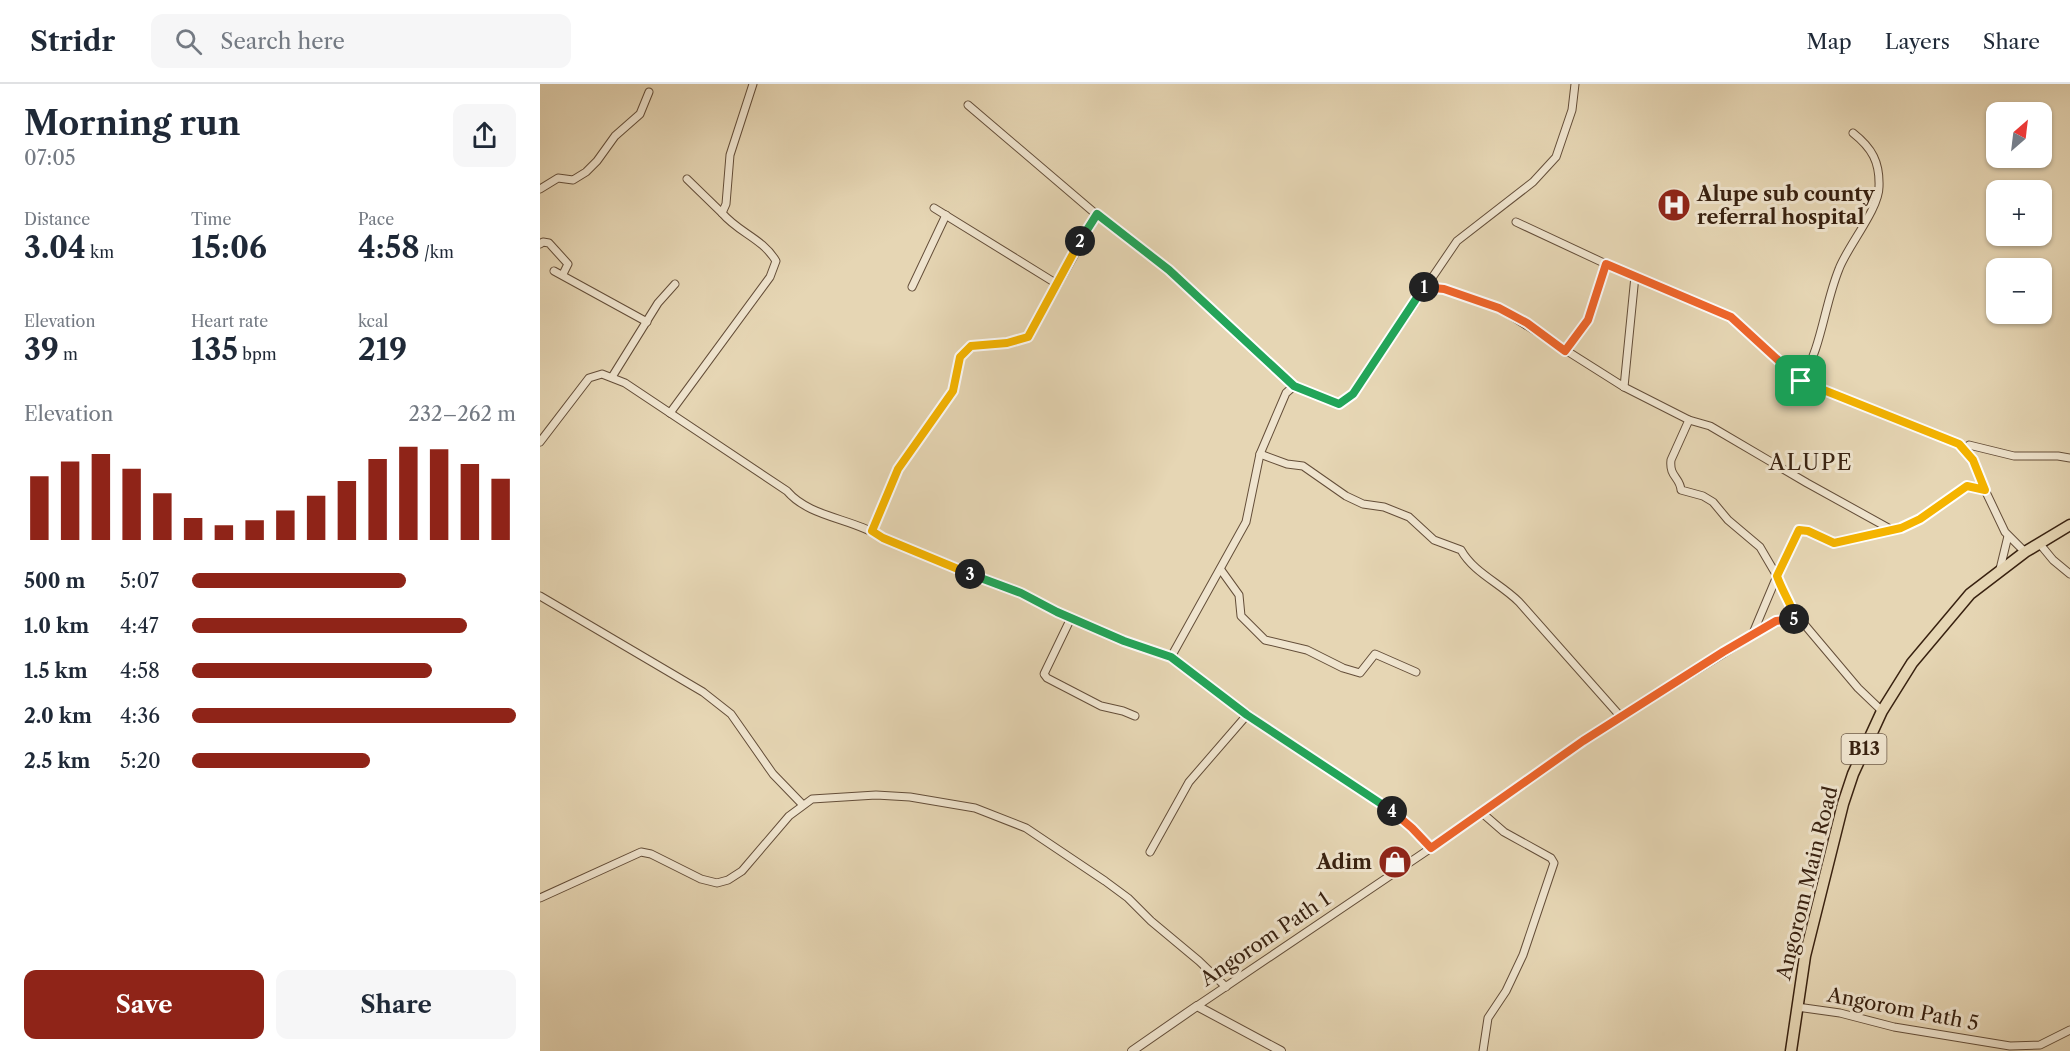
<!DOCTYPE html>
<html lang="en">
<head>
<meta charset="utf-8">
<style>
  body { margin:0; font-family:"Libre Caslon Text",serif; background:#f6f6f7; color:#1f2937; height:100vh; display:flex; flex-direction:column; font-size:22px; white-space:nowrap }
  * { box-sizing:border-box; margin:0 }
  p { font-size:20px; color:#747a83 }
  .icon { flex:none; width:33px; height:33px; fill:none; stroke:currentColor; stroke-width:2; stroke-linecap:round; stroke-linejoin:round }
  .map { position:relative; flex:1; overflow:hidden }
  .drawer { display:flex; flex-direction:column; background:#fff; width:540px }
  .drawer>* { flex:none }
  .needle { width:39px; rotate:28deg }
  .fabs { position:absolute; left:1446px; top:18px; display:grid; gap:12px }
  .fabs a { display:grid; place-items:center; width:66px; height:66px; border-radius:12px; background:#fff; box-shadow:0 2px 4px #0004; font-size:30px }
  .pin { position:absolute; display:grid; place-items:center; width:51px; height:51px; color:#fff; margin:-26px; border-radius:12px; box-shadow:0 3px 9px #0006 }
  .km { position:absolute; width:30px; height:30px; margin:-15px; border-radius:50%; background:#222; color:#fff; font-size:16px; line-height:30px; text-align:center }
  .round { display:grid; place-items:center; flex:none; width:63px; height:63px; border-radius:12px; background:#f6f6f7 }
  .headline { display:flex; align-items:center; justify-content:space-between; height:102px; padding:0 24px }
  h1 { font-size:33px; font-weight:700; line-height:45px }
  .metrics { display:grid; grid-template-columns:repeat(3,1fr); gap:9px; height:102px; padding:6px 24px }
  .metrics div { display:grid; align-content:center }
  .metrics b { font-size:30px; font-weight:700 }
  .metrics small { font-size:16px; font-weight:400 }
  .metrics p { font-size:16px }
  .chart { height:168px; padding:12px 24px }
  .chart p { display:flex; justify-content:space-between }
  .chart svg { width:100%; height:108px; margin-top:6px; stroke:#8f2418; stroke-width:6 }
  .primary-button { display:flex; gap:12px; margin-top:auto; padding:12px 24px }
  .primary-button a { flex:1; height:69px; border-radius:12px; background:#8f2418; color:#fff; font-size:24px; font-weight:700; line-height:69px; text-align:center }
  .primary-button a+a { background:#f6f6f7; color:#1f2937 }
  ul { padding:0 24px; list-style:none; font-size:20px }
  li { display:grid; grid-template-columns:96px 72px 1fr; align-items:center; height:45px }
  li i { height:15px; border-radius:8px; background:#8f2418 }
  header { display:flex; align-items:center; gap:36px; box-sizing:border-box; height:84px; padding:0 30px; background:#fff; border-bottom:2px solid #e0e1e3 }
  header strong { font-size:28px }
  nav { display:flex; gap:33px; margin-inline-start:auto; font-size:21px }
  .search { width:420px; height:54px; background:#f6f6f7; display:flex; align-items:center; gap:15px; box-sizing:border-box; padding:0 21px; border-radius:12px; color:#747a83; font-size:22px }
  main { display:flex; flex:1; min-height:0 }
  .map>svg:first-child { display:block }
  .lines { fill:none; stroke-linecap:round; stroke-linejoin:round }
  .minor-casing { stroke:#644e39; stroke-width:9 }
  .tertiary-casing { stroke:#644e39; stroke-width:10 }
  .trunk-casing { stroke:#382110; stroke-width:13 }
  .minor { stroke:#efe4ce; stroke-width:7 }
  .tertiary { stroke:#efe4ce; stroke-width:8 }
  .trunk { stroke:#e6d6b4; stroke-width:10 }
  .split-1-casing { stroke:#fff; stroke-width:12 }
  .split-2-casing { stroke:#fff; stroke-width:12 }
  .split-3-casing { stroke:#fff; stroke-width:12 }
  .split-4-casing { stroke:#fff; stroke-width:12 }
  .split-5-casing { stroke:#fff; stroke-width:12 }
  .split-6-casing { stroke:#fff; stroke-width:12 }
  .split-1 { stroke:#f0652b; stroke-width:8 }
  .split-2 { stroke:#22a559; stroke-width:8 }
  .split-3 { stroke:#f5b400; stroke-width:8 }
  .split-4 { stroke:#22a559; stroke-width:8 }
  .split-5 { stroke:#f0652b; stroke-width:8 }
  .split-6 { stroke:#f5b400; stroke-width:8 }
  .labels { text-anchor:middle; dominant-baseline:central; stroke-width:6; stroke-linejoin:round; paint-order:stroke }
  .shield { fill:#efe4ce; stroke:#6f5c49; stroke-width:1.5 }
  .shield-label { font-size:18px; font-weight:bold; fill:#382110 }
  .poi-label { font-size:20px; font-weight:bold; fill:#382110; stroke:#efe4ce; text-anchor:start }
  .street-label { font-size:20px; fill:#382110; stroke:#efe4ce }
  .quarter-label { font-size:22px; letter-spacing:1.5px; fill:#382110; stroke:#efe4ce }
</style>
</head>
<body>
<header>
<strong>Stridr</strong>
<div class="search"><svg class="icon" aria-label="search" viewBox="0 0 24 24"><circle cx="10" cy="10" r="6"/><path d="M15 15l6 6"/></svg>Search here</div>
<nav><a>Map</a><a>Layers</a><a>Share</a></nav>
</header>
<main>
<section class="drawer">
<div class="headline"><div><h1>Morning run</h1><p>07:05</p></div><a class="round"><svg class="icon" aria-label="share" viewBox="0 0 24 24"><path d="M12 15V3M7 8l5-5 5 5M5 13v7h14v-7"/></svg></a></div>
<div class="metrics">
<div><p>Distance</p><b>3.04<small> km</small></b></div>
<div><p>Time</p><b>15:06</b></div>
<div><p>Pace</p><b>4:58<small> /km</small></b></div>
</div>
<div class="metrics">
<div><p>Elevation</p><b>39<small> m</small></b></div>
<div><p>Heart rate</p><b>135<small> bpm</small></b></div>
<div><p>kcal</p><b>219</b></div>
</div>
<div class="chart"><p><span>Elevation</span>232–262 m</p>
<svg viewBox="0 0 160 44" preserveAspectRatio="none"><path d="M5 44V18M15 44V12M25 44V9M35 44V15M45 44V25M55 44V35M65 44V38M75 44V36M85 44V32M95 44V26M105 44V20M115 44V11M125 44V6M135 44V7M145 44V13M155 44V19"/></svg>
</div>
<ul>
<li><b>500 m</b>5:07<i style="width:66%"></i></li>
<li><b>1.0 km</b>4:47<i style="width:85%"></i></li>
<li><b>1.5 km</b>4:58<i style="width:74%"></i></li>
<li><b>2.0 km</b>4:36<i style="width:100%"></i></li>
<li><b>2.5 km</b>5:20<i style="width:55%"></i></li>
</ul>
<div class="primary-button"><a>Save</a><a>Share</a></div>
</section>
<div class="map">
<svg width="1530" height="967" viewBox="0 0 1530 967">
  <rect width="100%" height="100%" fill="#e6d6b4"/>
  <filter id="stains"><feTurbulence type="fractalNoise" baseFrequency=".00333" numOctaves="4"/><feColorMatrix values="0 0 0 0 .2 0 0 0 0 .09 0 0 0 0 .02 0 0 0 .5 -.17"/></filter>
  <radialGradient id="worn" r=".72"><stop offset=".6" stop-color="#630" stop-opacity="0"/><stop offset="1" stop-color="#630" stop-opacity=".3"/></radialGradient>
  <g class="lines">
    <defs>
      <g id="minor">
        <path d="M 428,21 L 557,131 L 629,186 L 754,302"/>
        <path d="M 147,95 L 182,129"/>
        <path d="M 0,105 L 18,94 L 33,96 L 46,88 L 57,77 L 75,52 L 100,30 L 109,8"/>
        <path d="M 394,124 L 517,200"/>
        <path d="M 976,138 L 1066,180 L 1191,233 L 1261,297 L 1419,360 L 1433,376 L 1445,406"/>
        <path d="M 0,160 L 3,158 L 9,159 L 28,180 L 23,190"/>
        <path d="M 14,187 L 107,238"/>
        <path d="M 885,202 L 904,205 L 959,224 L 1084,303 L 1149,336 L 1131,376 C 1129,393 1140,393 1141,406 L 1163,412 L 1173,418 L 1188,436 L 1220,463 L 1237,492 L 1213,549"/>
        <path d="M 372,203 L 406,131"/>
        <path d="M 1025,267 L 1048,236 L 1066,180"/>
        <path d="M 72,293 L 118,219 L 135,200"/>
        <path d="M 1261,297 C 1282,263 1284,222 1299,185 C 1307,163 1339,125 1339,103 C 1340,78 1332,64 1313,49"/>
        <path d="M 1084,303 L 1095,192"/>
        <path d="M 130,329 L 230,193 L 236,177 C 222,154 199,149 182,129 L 186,120 L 190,71 L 213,0"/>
        <path d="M 1149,336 L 1170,342 L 1267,399 L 1352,446"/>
        <path d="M 0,358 L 49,294 L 62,290 L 85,299 L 247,407 C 270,434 313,434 343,454 L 481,509 L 517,528 L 584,557 L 631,573"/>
        <path d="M 1429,361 L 1474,372 L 1518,372 L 1530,374"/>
        <path d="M 720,370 L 747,380 L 763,382 L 806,412 L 823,420 L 844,423 L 869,433 L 894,456 L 921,466 C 934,489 960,499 979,518 L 1081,633"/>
        <path d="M 332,447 L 358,385 L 413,307 L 420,273 L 431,262 L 467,259 L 488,253 L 557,131"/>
        <path d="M 1499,459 L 1513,476 L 1530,490"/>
        <path d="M 1460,485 L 1468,452"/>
        <path d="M 681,486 L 699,511 L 701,532 L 725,556 L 767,566 L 803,584 L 820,589 L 835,570 L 876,588"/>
        <path d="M 0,512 L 163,608 L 191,630 L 233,690 L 262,720"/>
        <path d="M 531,534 L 504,590 L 507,594 L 561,622 L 583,627 L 595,632"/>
        <path d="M 1256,536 L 1237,492 L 1259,446 L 1268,447 L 1295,459 L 1361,444 L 1380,435 L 1427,402 L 1445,406 L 1465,448 L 1485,468"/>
        <path d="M 941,728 L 964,748 L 1011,774 L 1014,779 L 983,871 L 966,907 L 948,934 L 943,967"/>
        <path d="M 891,764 C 853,722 802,694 755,662 C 712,634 671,604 631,573 L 706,438 L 720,370 L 746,309 L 754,302 L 799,319 L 813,310 L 917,157 L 993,98 L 1016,73 L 1032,26 L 1035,0"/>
        <path d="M 610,768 L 649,698 L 707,631"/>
        <path d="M 0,814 L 101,768 L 111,770 L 161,795 L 177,799 L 188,796 L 202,787 L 249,732 L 272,715 L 336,711 L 370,713 L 435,724 L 486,744 L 565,797 L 588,814 L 611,837 L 659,877 L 686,903"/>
        <path d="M 657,922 L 891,764 L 1043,657 L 1236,537 L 1249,534 L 1264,540 L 1318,604 L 1342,627"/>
        <path d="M 1257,923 L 1300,929 L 1354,943 L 1470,962 L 1500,961 L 1530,946"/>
      </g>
      <path id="tertiary" d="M 592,967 L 657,922 L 741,967"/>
      <path id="trunk" d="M 1251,967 L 1265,872 L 1303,720 L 1313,690 L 1342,627 L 1372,579 L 1430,510 L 1485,468 L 1530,441"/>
    </defs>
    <use href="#minor" class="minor-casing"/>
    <use href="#tertiary" class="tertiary-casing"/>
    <use href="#trunk" class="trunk-casing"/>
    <use href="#minor" class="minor"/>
    <use href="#tertiary" class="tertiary"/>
    <use href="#trunk" class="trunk"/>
  </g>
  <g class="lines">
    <defs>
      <path id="split-1" d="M 884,203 L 904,205 L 959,224 L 987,239 L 1025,267 L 1048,236 L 1066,180 L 1191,233 L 1261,297"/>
      <path id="split-2" d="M 540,157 L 557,130 L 629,186 L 754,302 L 799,320 L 813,310 L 884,203"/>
      <path id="split-3" d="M 430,490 L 343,454 L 332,447 L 358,385 L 413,307 L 420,273 L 431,262 L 467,259 L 488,253 L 540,157"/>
      <path id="split-4" d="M 430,490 L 481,509 L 517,528 L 584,557 L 631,573 L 707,631 L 852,727"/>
      <path id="split-5" d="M 852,727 L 872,744 L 891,764 L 1043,657 L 1183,568 L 1236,537 L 1254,535"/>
      <path id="split-6" d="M 1254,535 L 1256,536 C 1252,521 1242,507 1237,492 L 1259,446 L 1268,447 L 1294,459 L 1361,444 L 1380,435 L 1427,402 L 1445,406 L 1433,376 L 1419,360 L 1261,297"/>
    </defs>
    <use href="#split-1" class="split-1-casing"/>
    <use href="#split-2" class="split-2-casing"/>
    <use href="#split-3" class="split-3-casing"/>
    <use href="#split-4" class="split-4-casing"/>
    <use href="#split-5" class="split-5-casing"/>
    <use href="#split-6" class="split-6-casing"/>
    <use href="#split-1" class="split-1"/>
    <use href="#split-2" class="split-2"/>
    <use href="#split-3" class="split-3"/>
    <use href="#split-4" class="split-4"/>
    <use href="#split-5" class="split-5"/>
    <use href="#split-6" class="split-6"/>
  </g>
  <defs>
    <symbol id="hospital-disc" viewBox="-11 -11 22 22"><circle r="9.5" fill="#8f2418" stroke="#efe4ce"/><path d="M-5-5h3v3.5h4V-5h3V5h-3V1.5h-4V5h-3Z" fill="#fff"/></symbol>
    <symbol id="shop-disc" viewBox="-11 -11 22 22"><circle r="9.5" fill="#8f2418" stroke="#efe4ce"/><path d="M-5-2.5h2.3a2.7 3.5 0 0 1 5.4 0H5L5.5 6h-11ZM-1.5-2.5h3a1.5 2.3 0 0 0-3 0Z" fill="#fff"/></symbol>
  </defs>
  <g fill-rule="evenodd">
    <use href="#hospital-disc" x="1115" y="102" width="38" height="38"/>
    <use href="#shop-disc" x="836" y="759" width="38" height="38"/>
  </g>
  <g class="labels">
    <rect class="shield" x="1301.5" y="650" width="45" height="30" rx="4.5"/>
    <g class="shield-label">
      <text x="1324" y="665">B13</text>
    </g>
    <g class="poi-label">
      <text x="1157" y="110">Alupe sub county<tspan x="1157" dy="23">referral hospital</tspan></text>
      <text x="832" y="778" text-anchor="end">Adim</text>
    </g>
    <g class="street-label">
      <text transform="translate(1267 799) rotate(-76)">Angorom Main Road</text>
      <text transform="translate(725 855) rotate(-34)">Angorom Path 1</text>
      <text transform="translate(1363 925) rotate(11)">Angorom Path 5</text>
    </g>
    <g class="quarter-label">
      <text x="1271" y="378">ALUPE</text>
    </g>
  </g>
  <rect width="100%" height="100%" filter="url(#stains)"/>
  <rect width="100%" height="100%" fill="url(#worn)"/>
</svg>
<div class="fabs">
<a><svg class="needle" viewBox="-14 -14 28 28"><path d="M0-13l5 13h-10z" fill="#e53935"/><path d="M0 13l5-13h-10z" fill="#747a83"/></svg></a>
<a>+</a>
<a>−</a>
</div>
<div class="pin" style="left:1261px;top:297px;background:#1e9e55"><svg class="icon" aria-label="arrive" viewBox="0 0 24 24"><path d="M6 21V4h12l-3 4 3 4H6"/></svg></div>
<b class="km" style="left:884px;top:203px">1</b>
<b class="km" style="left:540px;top:157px">2</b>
<b class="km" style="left:430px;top:490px">3</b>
<b class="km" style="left:852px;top:727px">4</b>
<b class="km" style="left:1254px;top:535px">5</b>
</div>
</main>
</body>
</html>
